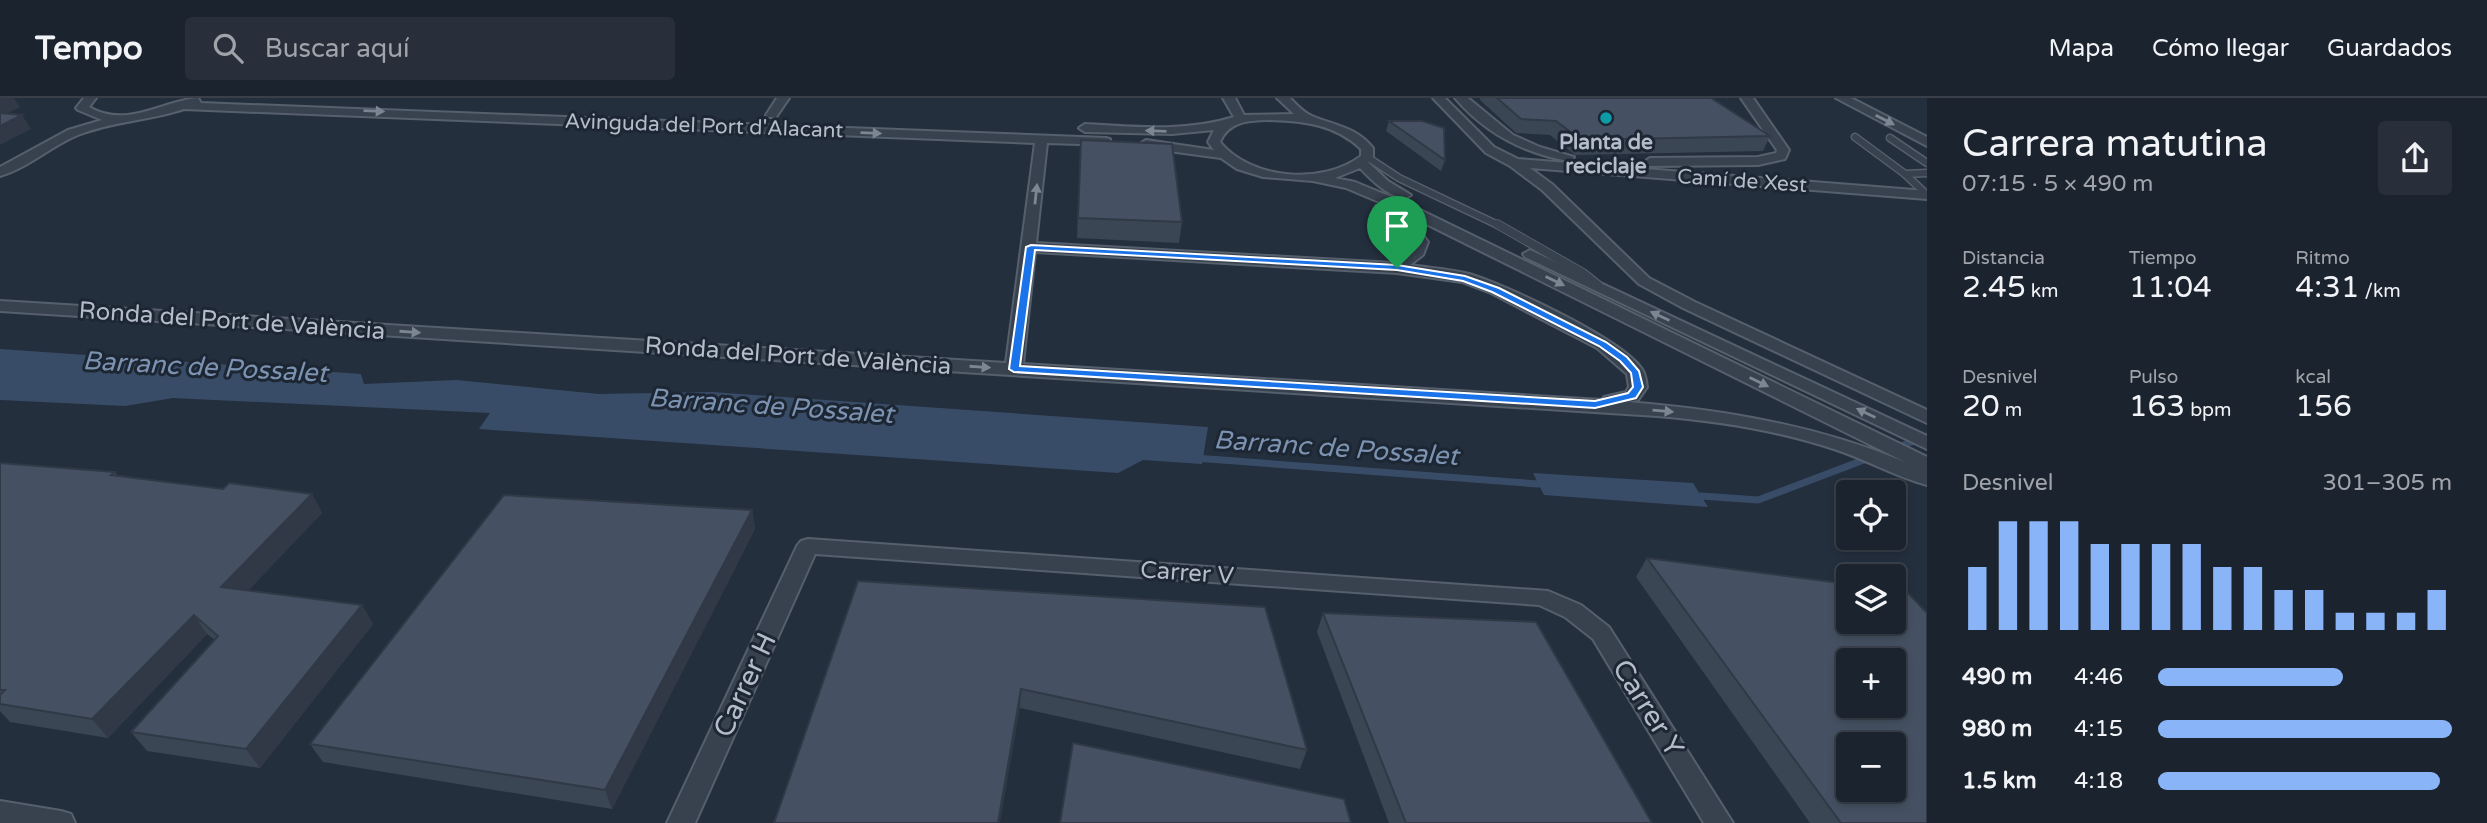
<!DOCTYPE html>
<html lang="es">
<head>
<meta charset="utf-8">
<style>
  body { margin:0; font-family:"Varela Round",sans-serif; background:#282f3a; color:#f1f3f6; height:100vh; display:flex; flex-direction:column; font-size:26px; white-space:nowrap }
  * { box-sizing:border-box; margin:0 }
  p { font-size:23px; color:#a0a4aa }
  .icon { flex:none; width:38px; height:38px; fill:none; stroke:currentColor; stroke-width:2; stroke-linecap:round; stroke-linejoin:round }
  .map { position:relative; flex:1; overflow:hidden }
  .side { display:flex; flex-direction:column; background:#1b232e; width:560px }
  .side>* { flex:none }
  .tools { position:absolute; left:1836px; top:382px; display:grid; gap:14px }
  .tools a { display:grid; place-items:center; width:70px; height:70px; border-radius:7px; background:#1b232e; box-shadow:0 4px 10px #0003,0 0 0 2px #39404a; font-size:35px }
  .pin { position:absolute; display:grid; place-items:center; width:60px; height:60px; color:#fff; margin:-72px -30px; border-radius:50% 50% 50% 0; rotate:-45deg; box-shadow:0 0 7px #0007 }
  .pin .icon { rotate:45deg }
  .round { display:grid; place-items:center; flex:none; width:74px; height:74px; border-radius:7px; background:#282f3a }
  .headline { display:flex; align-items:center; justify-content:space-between; height:119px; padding:0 35px }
  h1 { font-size:38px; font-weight:600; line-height:52px }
  .stats { display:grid; grid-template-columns:repeat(3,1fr); gap:10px; height:119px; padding:7px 35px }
  .stats div { display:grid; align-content:center }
  .stats b { font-size:30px; font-weight:600 }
  .stats small { font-size:19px; font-weight:400 }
  .stats p { font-size:19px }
  .chart { height:196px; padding:14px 35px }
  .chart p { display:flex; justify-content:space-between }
  .chart svg { width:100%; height:126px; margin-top:7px; stroke:#8ab4f8; stroke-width:6 }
  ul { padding:0 35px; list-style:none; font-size:23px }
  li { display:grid; grid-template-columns:112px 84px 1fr; align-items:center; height:52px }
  li i { height:18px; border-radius:9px; background:#8ab4f8 }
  header { display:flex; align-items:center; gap:42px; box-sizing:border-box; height:98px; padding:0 35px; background:#1b232e; border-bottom:2px solid #39404a }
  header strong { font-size:33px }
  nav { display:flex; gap:38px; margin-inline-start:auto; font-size:24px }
  .search { width:490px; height:63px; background:#282f3a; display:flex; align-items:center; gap:18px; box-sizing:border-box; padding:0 24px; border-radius:7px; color:#a0a4aa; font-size:26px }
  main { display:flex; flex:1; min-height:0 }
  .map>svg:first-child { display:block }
  .water { fill:#394c67 }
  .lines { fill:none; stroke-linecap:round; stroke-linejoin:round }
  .stream { stroke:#394c67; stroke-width:7 }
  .lane-far1-casing { stroke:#565f6c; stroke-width:9 }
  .lane-casing { stroke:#565f6c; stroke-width:10 }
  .street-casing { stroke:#565f6c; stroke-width:4 }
  .lane-far1 { stroke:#38414e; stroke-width:6 }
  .lane { stroke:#38414e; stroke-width:8 }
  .street { fill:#38414e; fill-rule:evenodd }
  .wall { fill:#3b4654 }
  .shaded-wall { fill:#303945 }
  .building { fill:#455162; stroke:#303945; stroke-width:2; fill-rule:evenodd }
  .oneway { fill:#7c8592 }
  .route { fill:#1a73e8; stroke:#fff; stroke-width:2; fill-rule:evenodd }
  .culture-dot { fill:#0f9aa8; stroke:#1d2633; stroke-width:2.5 }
  .labels { text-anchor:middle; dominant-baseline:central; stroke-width:6; stroke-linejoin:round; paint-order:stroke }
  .far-street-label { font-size:21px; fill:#b4bcc9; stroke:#1d2633 }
  .far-poi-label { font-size:21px; font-weight:bold; fill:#b4bcc9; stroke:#1d2633 }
  .street-label { font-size:24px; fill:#b4bcc9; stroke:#1d2633 }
  .water-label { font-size:26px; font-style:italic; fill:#7c92b1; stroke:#1d2633 }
  .near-street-label { font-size:28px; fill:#b4bcc9; stroke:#1d2633 }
</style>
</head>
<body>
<header>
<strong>Tempo</strong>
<div class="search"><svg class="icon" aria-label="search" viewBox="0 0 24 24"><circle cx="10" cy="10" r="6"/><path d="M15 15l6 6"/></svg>Buscar aquí</div>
<nav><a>Mapa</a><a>Cómo llegar</a><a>Guardados</a></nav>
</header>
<main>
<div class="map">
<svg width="1927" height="725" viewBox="0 0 1927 725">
  <rect width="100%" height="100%" fill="#242f3e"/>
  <g class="water">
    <path d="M 0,251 L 361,276 L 364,286 L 456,282 L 599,296 L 712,294 L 1208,329 L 1202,366 L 1143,362 L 1118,375 L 479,331 L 490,315 L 173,300 L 125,308 L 0,302 Z"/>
    <path d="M 1533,375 L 1693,385 L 1708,409 L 1544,397 Z"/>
  </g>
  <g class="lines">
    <g class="stream">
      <path d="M 1195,360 L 1538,386"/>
      <path d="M 1701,398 L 1758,402 L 1927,338"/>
    </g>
    <defs>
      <g id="lane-far1">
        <path d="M 1855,39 L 1905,76 L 1927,97"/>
        <path d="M 1890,40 L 1927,65"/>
        <path d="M 1367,59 L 1399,80 L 1500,128"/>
        <path d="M 1905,76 L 1927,75"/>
      </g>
      <path id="lane" d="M 1497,126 L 1583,175 L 1598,187"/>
      <g id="street">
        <path d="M 84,0 L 96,0 L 89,9 C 127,31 161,3 198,0 L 201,5 L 1106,40 L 1110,41 L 1110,47 L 1047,45 L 1036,145 L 1394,165 L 1411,152 L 1414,144 L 1406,133 L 1374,111 L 1376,108 C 1396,105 1418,129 1428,144 L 1423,157 L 1410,167 C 1429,170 1450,171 1469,176 C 1504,186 1627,243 1643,273 C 1646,278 1646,284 1647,289 L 1638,302 L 1628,304 C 1724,312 1815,327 1905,364 L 1398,112 L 1346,90 L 1313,83 L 1263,79 L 1237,71 L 1221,60 L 1146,50 L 1140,46 L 1146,42 L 1214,52 L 1208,44 L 1214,32 L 1172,36 L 1085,34 L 1079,30 L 1085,26 C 1135,29 1186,34 1234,19 L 1223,0 L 1235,0 L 1244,17 L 1294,16 L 1277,0 L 1290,0 C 1296,6 1304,15 1312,18 C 1336,28 1356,29 1373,50 L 1373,59 L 1368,64 L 1388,83 L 1411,97 L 1404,101 C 1386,96 1373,84 1360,70 L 1335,80 L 1355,84 L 1408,106 L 1927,359 L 1927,387 C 1896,379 1867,362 1837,352 C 1778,332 1718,323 1657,318 L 0,213 L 0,203 L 1006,265 L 1035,45 L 184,11 C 148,23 113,23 78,37 C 51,48 28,70 0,78 L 0,69 L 68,32 L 102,22 L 78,12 L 76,10 ZM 1268,22 C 1303,23 1335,26 1361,51 L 1361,58 C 1323,87 1251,82 1220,44 C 1229,23 1248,23 1268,22 ZM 1035,154 L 1397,175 L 1462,184 L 1491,195 L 1597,250 L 1627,276 L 1629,289 L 1626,294 L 1604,299 L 1602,302 L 1023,266 Z"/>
        <path d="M 777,0 L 789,0 L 776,19 L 768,19 L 766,17 Z"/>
        <path d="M 1433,0 L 1445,0 L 1494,49 L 1518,61 L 1927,93 L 1927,101 L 1530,70 L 1552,86 L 1649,180 L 1695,204 L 1927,312 L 1927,325 L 1683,210 L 1639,186 L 1542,92 L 1510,68 L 1486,55 Z"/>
        <path d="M 1455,0 L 1468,0 L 1513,37 L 1540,49 L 1574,59 L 1568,63 C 1523,55 1485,35 1455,0 Z"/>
        <path d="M 1741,0 L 1753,0 L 1789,52 L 1785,61 L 1758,67 L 1650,68 L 1644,64 L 1650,60 L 1758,59 L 1776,55 L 1777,52 Z"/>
        <path d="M 1836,0 L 1851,0 L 1927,39 L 1927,48 Z"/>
        <path d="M 1530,152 L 1927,338 L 1927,351 L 1525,159 L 1523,156 Z"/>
        <path d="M 808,441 L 1548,493 L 1581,507 L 1609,529 L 1733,725 L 1704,725 L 1593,541 L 1565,519 L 1539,507 L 815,456 L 695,725 L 667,725 L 797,448 L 801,443 Z"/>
        <path d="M 0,703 L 61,713 L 71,716 L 75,725 L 0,725 Z"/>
      </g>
    </defs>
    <use href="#lane-far1" class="lane-far1-casing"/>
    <use href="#lane" class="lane-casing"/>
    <use href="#street" class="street-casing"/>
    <use href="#lane-far1" class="lane-far1"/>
    <use href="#lane" class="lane"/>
    <use href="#street" class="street"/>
  </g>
  <g class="wall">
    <path d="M 1480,0 L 1711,0 L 1770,38 L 1763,53 L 1575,57 L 1550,37 L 1516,35 L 1480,2 Z"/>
    <path d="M 1389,23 L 1445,62 L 1441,73 L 1386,33 Z"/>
    <path d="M 1081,42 L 1182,124 L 1179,145 L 1077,140 Z"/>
    <path d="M 0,365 L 115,374 L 117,377 L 223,391 L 312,396 L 322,415 L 248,492 L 362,507 L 373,526 L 260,670 L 147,653 L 131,634 L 215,542 L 207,536 L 108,640 L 10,624 L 0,613 Z"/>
    <path d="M 752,412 L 755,431 L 612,711 L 323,664 L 310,646 Z"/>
    <path d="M 1647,460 L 1927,725 L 1810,725 L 1636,479 Z"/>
    <path d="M 858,483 L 1307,652 L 1300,671 L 1020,610 Z"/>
    <path d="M 1323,515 L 1652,725 L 1389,725 L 1317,534 Z"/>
  </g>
  <g class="shaded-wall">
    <path d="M 1,0 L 14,0 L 20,9 L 0,19 L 0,1 Z"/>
    <path d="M 22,17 L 31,31 L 0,47 L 0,28 Z"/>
    <path d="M 312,396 L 322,415 L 234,508 L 221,489 Z"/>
    <path d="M 752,412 L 755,431 L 612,711 L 605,692 Z"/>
    <path d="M 362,507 L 373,526 L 260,670 L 246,651 Z"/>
    <path d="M 194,517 L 207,536 L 108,640 L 92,621 Z"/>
    <path d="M 1021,591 L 1020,610 L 1000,725 L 998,725 Z"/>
  </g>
  <g class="building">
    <path d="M 1497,0 L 1711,0 L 1770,38 L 1581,42 L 1556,23 L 1521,21 Z"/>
    <path d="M 0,15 L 22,17 L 0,28 Z"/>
    <path d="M 1389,23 L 1422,23 L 1444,30 L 1445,62 Z"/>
    <path d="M 1081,42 L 1172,46 L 1182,124 L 1078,120 Z"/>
    <path d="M 0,365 L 115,374 L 111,377 L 223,391 L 229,385 L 312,396 L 221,489 L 362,507 L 246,651 L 131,634 L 218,538 L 194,517 L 92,621 L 0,606 L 0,597 L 5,592 L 0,592 Z"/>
    <path d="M 504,397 L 752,412 L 605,692 L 310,646 Z"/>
    <path d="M 1647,460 L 1848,486 L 1848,523 L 1894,523 L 1894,492 L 1907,494 L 1927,515 L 1927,725 L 1841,725 ZM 1848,562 L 1894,562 L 1894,607 L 1848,607 ZM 1848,646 L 1894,646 L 1894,691 L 1848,691 Z"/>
    <path d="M 858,483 L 1265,509 L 1307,652 L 1021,591 L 998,725 L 774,725 Z"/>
    <path d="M 1323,515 L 1536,524 L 1652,725 L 1406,725 Z"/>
    <path d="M 1073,645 L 1344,701 L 1351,725 L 1060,725 Z"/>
  </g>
  <defs><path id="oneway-solid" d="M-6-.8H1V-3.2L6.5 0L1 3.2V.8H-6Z" transform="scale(1.75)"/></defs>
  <g class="oneway">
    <use href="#oneway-solid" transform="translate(374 13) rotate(2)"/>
    <use href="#oneway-solid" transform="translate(1885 22) rotate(27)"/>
    <use href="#oneway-solid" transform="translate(1156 33) rotate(-178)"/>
    <use href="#oneway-solid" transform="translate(871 35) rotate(2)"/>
    <use href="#oneway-solid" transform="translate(1036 96) rotate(-84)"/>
    <use href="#oneway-solid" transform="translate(1555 183) rotate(26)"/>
    <use href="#oneway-solid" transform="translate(1660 218) rotate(-155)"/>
    <use href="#oneway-solid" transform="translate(410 234) rotate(4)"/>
    <use href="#oneway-solid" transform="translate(980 269) rotate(4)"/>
    <use href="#oneway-solid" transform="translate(1759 284) rotate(26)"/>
    <use href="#oneway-solid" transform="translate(1663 313) rotate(5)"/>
    <use href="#oneway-solid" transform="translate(1866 315) rotate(-154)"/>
  </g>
  <path class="route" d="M 1031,147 L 1397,167 L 1465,178 L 1499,190 L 1606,244 L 1627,259 L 1639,273 L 1643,289 L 1636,300 L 1595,310 L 1014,274 L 1009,271 L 1026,149 ZM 1035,152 L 1397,172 L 1463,183 L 1492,194 L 1599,248 L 1620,263 L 1631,275 L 1633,289 L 1628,295 L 1595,303 L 1020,268 Z"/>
  <circle class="culture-dot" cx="1606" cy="20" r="7"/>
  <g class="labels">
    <g class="far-street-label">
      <text transform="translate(704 28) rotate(2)">Avinguda del Port d'Alacant</text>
      <text transform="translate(1742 83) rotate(4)">Camí de Xest</text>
    </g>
    <g class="far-poi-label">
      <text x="1606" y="44">Planta de<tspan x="1606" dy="24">reciclaje</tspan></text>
    </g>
    <g class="street-label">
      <text transform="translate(232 223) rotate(4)">Ronda del Port de València</text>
      <text transform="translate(798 258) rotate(4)">Ronda del Port de València</text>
      <text transform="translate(1187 475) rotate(4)">Carrer V</text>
    </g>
    <g class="water-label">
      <text transform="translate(205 269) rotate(3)">Barranc de Possalet</text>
      <text transform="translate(771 308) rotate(4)">Barranc de Possalet</text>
      <text transform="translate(1336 350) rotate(4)">Barranc de Possalet</text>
    </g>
    <g class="near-street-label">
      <text transform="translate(745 587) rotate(-65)">Carrer H</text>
      <text transform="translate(1648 610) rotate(58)">Carrer Y</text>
    </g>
  </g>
</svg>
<div class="tools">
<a><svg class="icon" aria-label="locate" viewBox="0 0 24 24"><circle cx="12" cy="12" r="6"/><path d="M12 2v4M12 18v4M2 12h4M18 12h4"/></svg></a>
<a><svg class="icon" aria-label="layers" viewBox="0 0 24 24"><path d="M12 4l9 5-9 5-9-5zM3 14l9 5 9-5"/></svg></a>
<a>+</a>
<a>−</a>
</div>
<div class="pin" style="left:1397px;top:170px;background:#1e9e55"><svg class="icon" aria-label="arrive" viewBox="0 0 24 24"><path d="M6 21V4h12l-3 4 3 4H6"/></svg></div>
</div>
<section class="side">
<div class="headline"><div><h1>Carrera matutina</h1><p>07:15 · 5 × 490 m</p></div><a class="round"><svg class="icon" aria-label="share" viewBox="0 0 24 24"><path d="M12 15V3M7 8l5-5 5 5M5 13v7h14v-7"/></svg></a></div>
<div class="stats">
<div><p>Distancia</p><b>2.45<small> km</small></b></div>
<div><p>Tiempo</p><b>11:04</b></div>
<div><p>Ritmo</p><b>4:31<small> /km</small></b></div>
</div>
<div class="stats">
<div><p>Desnivel</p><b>20<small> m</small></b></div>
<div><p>Pulso</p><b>163<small> bpm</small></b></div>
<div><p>kcal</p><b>156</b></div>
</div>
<div class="chart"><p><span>Desnivel</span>301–305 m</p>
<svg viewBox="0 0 160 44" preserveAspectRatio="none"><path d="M5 44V22M15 44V6M25 44V6M35 44V6M45 44V14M55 44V14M65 44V14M75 44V14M85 44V22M95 44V22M105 44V30M115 44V30M125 44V38M135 44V38M145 44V38M155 44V30"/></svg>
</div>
<ul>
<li><b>490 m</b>4:46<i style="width:63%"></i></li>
<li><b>980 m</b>4:15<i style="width:100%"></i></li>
<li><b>1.5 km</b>4:18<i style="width:96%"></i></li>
</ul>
</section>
</main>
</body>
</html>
